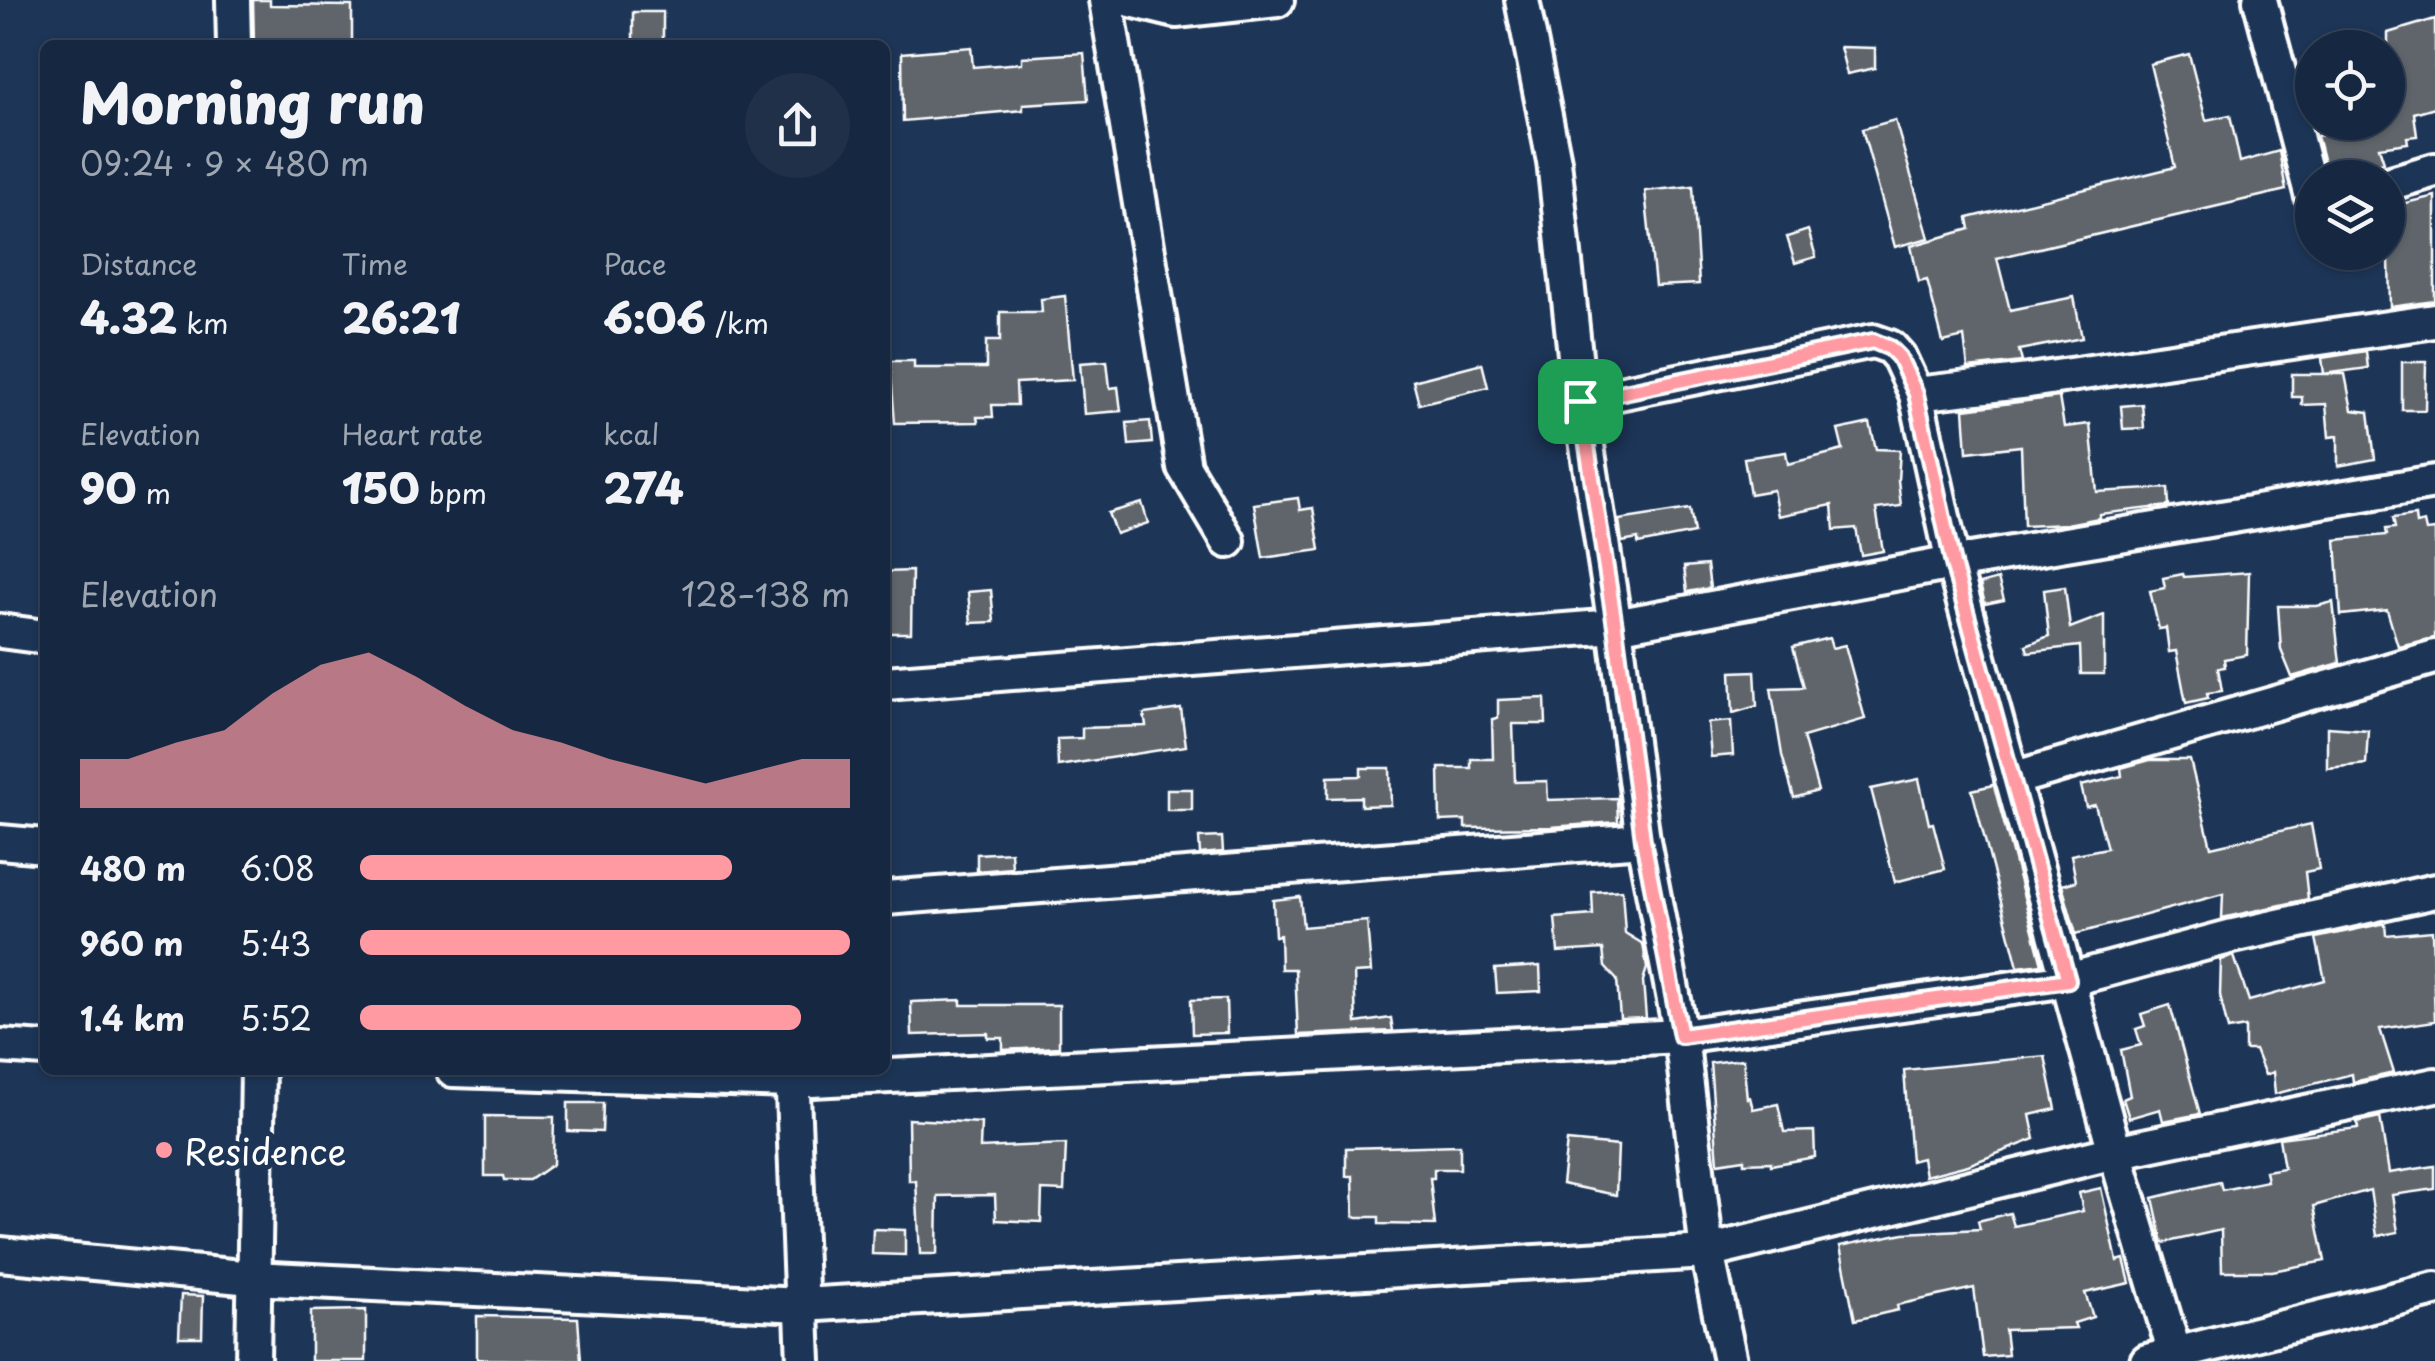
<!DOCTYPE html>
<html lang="en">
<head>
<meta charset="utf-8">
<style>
  body { margin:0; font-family:"Playpen Sans",sans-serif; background:#1f3048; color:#f1f3f6; height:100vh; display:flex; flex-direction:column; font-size:38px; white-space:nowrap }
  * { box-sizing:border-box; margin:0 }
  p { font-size:32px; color:#9ea6b1 }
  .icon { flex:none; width:55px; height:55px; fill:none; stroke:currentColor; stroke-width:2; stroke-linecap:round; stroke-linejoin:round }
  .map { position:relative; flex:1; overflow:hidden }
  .side { position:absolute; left:40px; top:40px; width:850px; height:1035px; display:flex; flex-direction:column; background:#162841; border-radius:15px; box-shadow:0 2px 8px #0004,0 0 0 2px #35445a }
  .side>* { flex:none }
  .fabs { position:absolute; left:2295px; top:30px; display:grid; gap:20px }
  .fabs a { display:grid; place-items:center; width:110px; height:110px; border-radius:50%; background:#162841; box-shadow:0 2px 8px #0004,0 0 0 2px #35445a; font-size:50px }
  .pin { position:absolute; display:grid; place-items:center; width:85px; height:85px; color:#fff; margin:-42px; border-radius:20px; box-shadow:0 5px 15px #0006 }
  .round { display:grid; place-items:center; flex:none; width:105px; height:105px; border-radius:52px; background:#1f3048 }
  .overview { display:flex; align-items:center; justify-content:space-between; height:170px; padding:0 40px }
  h1 { font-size:55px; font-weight:800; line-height:75px }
  .stats { display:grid; grid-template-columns:repeat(3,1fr); gap:15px; height:170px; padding:10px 40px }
  .stats div { display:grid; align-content:center }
  .stats b { font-size:42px; font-weight:800 }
  .stats small { font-size:28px; font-weight:400 }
  .stats p { font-size:28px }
  .chart { height:280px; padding:20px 40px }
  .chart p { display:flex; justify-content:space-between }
  .chart svg { width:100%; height:180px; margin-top:10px; fill:#ff9aa2; opacity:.7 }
  ul { padding:0 40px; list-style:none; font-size:32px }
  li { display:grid; grid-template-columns:160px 120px 1fr; align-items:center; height:75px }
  li i { height:25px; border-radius:12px; background:#ff9aa2 }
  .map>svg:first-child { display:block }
  .building { fill:#5e656a; stroke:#fff; stroke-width:2.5 }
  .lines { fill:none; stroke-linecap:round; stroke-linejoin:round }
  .minor-casing { stroke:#fff; stroke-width:40 }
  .minor { stroke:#1d3557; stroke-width:32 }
  .route-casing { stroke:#fff; stroke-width:20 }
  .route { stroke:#ff9aa2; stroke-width:12 }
  .poi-dot { fill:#ff9aa2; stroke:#1d3557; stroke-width:4 }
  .labels { text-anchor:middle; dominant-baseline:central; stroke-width:10; stroke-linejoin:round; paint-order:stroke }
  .poi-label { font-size:35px; fill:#fff; stroke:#1d3557; text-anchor:start }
</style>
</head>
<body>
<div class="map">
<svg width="2435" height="1361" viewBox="0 0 2435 1361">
  <rect width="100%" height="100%" fill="#1d3557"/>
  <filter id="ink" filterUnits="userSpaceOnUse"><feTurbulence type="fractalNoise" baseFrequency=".01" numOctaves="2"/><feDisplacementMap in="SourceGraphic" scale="20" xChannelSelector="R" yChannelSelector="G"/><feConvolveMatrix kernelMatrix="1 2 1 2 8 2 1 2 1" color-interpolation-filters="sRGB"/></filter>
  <g filter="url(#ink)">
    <g class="building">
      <path d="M 253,0 L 270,0 L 270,5 L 352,6 L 352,44 L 254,45 Z"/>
      <rect x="633" y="12" width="30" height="30"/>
      <path d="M 2435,19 L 2435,107 L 2414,113 L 2417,136 L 2407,137 L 2408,143 L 2379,147 L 2384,162 L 2328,178 L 2317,136 L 2355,126 L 2355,122 L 2388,122 L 2388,33 Z"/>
      <path d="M 971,47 L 973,67 L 1022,63 L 1022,57 L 1084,53 L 1088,100 L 1023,104 L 1023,110 L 903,121 L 902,53 Z"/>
      <path d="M 1840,47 L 1875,48 L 1875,68 L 1847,74 Z"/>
      <path d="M 2189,54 L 2206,120 L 2230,115 L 2240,162 L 2279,151 L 2286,190 L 1997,258 L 2010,310 L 2074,297 L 2082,338 L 2019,350 L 2022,362 L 1968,368 L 1964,337 L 1943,342 L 1927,280 L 1919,282 L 1911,246 L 1970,229 L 1968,218 L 2175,167 L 2150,64 Z"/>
      <path d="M 1895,120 L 1929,238 L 1895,247 L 1862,129 Z"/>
      <path d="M 1693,186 L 1699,284 L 1655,286 L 1645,191 Z"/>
      <path d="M 2435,196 L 2435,301 L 2390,307 L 2388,207 Z"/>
      <path d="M 1808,230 L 1816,257 L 1795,263 L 1787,237 Z"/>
      <path d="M 1065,296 L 1073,380 L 1016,383 L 1017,405 L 992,405 L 993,417 L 977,417 L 978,422 L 895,423 L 890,361 L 914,361 L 914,368 L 986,368 L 986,341 L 1000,341 L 1000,312 L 1042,312 L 1041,299 Z"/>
      <path d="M 2366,351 L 2368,368 L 2324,374 L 2322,358 Z"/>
      <path d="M 1107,361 L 1110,388 L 1118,387 L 1121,411 L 1084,414 L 1080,363 Z"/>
      <path d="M 2402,362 L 2426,362 L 2425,410 L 2402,410 Z"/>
      <path d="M 1482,363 L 1488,387 L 1419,404 L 1413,381 Z"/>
      <path d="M 2292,374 L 2345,374 L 2352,410 L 2369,412 L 2375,459 L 2338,466 L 2338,436 L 2329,437 L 2326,404 L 2302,405 L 2302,397 L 2292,397 Z"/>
      <path d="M 2059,397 L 2064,427 L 2090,424 L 2097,492 L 2168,488 L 2169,506 L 2099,514 L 2099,518 L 2067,524 L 2024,526 L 2021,446 L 1967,452 L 1964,409 Z"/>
      <path d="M 2142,404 L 2144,428 L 2123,429 L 2121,406 Z"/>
      <path d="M 1150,421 L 1152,443 L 1129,445 L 1127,423 Z"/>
      <path d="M 1870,423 L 1876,449 L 1900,450 L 1898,480 L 1901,506 L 1876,509 L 1883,551 L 1861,555 L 1856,528 L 1834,530 L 1832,505 L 1778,516 L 1773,490 L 1750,494 L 1744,458 L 1786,452 L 1788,464 L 1843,450 L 1838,430 Z"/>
      <path d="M 1298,498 L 1300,510 L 1313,508 L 1320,550 L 1263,558 L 1254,504 Z"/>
      <path d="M 1142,503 L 1148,523 L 1116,534 L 1108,513 Z"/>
      <path d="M 1690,509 L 1694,533 L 1638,544 L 1638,539 L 1622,542 L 1619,520 Z"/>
      <path d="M 2415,515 L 2416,524 L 2424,522 L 2426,531 L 2435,530 L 2435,638 L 2398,646 L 2387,610 L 2341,615 L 2336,540 L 2387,535 L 2386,529 L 2395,528 L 2393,518 Z"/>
      <path d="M 1707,565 L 1710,588 L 1687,592 L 1684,567 Z"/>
      <path d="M 912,571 L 911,633 L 886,633 L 885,572 Z"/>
      <path d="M 2249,572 L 2247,655 L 2224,659 L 2225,667 L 2218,668 L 2222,691 L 2207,693 L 2208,698 L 2186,703 L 2176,651 L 2169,652 L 2166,628 L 2159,629 L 2150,591 L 2165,588 L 2163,578 L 2183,574 L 2184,577 Z"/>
      <path d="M 1998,579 L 2004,600 L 1985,604 L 1980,584 Z"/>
      <path d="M 2065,587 L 2070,628 L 2104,615 L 2104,674 L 2081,674 L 2080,646 L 2028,652 L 2026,645 L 2049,636 L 2044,590 Z"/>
      <path d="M 991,590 L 994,622 L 971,623 L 968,592 Z"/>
      <path d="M 2333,602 L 2340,663 L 2292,677 L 2281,650 L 2278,606 L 2317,606 Z"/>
      <path d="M 1829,638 L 1832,648 L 1845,645 L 1865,719 L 1803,737 L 1818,791 L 1794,798 L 1782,755 L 1771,688 L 1804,687 L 1793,647 Z"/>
      <path d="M 1755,671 L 1757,706 L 1733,713 L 1731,672 Z"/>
      <path d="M 1545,698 L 1546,724 L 1513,724 L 1515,782 L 1547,781 L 1548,800 L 1617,798 L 1618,822 L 1551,827 L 1465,828 L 1465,820 L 1440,821 L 1439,768 L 1471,768 L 1471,759 L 1493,759 L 1492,719 L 1498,718 L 1498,700 Z"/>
      <path d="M 1181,709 L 1186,746 L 1058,766 L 1057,739 L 1082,738 L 1082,728 L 1146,726 L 1144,714 Z"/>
      <path d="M 1731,721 L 1733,755 L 1711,757 L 1708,723 Z"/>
      <path d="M 2327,727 L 2368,730 L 2366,764 L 2327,768 Z"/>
      <path d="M 2150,760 L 2190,760 L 2211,847 L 2311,824 L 2319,869 L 2305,872 L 2308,899 L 2222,918 L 2223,894 L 2076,934 L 2062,885 L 2076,881 L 2071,855 L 2107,848 L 2095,805 L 2086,807 L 2081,786 L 2122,776 L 2121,768 Z"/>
      <path d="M 1361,768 L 1390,768 L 1391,805 L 1361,806 L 1361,797 L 1328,798 L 1328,777 L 1361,776 Z"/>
      <path d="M 1919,779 L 1929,824 L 1933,823 L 1945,869 L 1895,882 L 1871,789 Z"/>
      <path d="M 1993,785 L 1994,786 L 2042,964 L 2018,967 L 1972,790 Z"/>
      <rect x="1167" y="789" width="25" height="21"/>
      <path d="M 1222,837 L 1223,852 L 1200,854 L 1199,838 Z"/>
      <path d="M 1011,852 L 1012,868 L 977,871 L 977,854 Z"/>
      <path d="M 1622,890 L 1625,933 L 1643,944 L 1647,968 L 1643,981 L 1646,1018 L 1620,1019 L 1617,980 L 1605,967 L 1603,949 L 1558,952 L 1555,918 L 1593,915 L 1592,892 Z"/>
      <path d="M 1300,897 L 1303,927 L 1367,921 L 1371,972 L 1354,973 L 1356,1023 L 1391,1018 L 1393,1031 L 1298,1035 L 1295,969 L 1281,969 L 1280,935 L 1275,936 L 1273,900 Z"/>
      <path d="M 2381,924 L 2385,924 L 2386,935 L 2432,931 L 2435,1021 L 2380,1029 L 2394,1073 L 2353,1082 L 2352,1074 L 2275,1094 L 2273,1072 L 2265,1075 L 2255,1050 L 2245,1050 L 2245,1027 L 2228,1030 L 2220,995 L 2221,960 L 2234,956 L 2249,1001 L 2325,980 L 2316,938 Z"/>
      <path d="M 1540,966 L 1541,991 L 1497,993 L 1495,969 Z"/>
      <path d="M 1226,999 L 1227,1033 L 1192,1034 L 1191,1000 Z"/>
      <path d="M 961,1000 L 961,1005 L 1059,1005 L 1059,1047 L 1003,1050 L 1003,1038 L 988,1038 L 988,1033 L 912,1035 L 911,1002 Z"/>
      <path d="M 2170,1005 L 2200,1114 L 2163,1121 L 2160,1109 L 2129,1118 L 2123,1099 L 2130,1096 L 2121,1050 L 2141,1045 L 2136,1029 L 2145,1026 L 2141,1014 Z"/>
      <path d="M 2045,1056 L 2056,1109 L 2030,1115 L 2035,1139 L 1968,1165 L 1925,1176 L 1922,1158 L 1911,1161 L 1904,1070 Z"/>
      <path d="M 1743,1059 L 1747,1098 L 1750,1097 L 1753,1109 L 1778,1104 L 1784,1132 L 1814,1131 L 1815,1157 L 1771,1165 L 1771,1162 L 1744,1163 L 1744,1159 L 1718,1163 L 1710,1063 Z"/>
      <path d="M 568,1103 L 603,1103 L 602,1132 L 568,1131 Z"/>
      <path d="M 485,1116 L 554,1117 L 553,1164 L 530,1180 L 504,1180 L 503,1176 L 485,1176 Z"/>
      <path d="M 2380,1117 L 2389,1173 L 2435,1166 L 2435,1189 L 2392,1195 L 2398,1232 L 2377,1236 L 2370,1190 L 2314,1206 L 2325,1261 L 2272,1271 L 2222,1271 L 2221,1230 L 2163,1243 L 2153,1198 L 2220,1182 L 2222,1190 L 2267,1181 L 2265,1171 L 2284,1168 L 2279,1138 L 2358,1128 L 2357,1122 Z"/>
      <path d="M 908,1119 L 981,1123 L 980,1148 L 1066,1144 L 1064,1191 L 1042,1190 L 1041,1222 L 996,1220 L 995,1195 L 938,1196 L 937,1254 L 920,1254 L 916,1181 L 909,1181 Z"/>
      <path d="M 1567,1141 L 1618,1146 L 1616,1195 L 1562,1184 Z"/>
      <path d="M 1460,1145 L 1460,1169 L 1434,1169 L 1434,1178 L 1430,1178 L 1435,1225 L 1379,1224 L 1379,1217 L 1354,1217 L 1353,1176 L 1346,1176 L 1346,1148 Z"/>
      <path d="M 2101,1188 L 2117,1261 L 2124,1259 L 2130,1283 L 2085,1293 L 2093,1317 L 2074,1323 L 2076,1328 L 2005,1330 L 2008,1355 L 1983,1357 L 1974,1288 L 1897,1305 L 1898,1310 L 1855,1320 L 1840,1246 L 1904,1233 L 1980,1229 L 1978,1221 L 2010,1213 L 2014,1226 L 2083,1211 L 2079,1193 Z"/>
      <path d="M 873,1229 L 905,1230 L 905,1255 L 872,1254 Z"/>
      <path d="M 181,1295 L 203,1296 L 202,1337 L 179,1337 Z"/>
      <path d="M 366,1310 L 366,1361 L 311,1361 L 311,1311 Z"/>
      <path d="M 477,1316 L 578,1318 L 581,1361 L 477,1359 Z"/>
    </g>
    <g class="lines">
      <defs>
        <g id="minor">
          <path d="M 233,0 L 234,45"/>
          <path d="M 1106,0 L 1184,467 L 1228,541"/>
          <path d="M 1131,0 L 1176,11 L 1277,0"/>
          <path d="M 2260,0 L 2312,197"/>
          <path d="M 2388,184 L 2435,170"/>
          <path d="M 1916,394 L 2029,381 L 2435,321"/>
          <path d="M 1580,401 L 1873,341 L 1890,347 L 1899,357 L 1916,394 L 1953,563 L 2115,1152 L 2177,1361"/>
          <path d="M 0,631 L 45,637"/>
          <path d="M 885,683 L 1615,626 L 1953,563 L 2435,482"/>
          <path d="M 2012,779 L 2435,657"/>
          <path d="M 1643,840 L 1681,1036 L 1707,1252 L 1730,1361"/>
          <path d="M 0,842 L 45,846"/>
          <path d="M 885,898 L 1643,840 L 1615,626 L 1580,401 L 1554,161 L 1522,0"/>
          <path d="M 0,1046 L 45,1049"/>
          <path d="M 453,1070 L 792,1081 L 1681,1036 L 2068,980 L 2233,936 L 2435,891"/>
          <path d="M 792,1070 L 804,1361"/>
          <path d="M 0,1254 L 252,1278 L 801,1305 L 1707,1252 L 2115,1152 L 2435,1085"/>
          <path d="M 253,1361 L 258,1070"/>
          <path d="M 2147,1361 L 2435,1289"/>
        </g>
      </defs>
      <use href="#minor" class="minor-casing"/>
      <use href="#minor" class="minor"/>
    </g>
  </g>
  <g class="lines" filter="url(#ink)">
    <defs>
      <path id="route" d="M 1873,341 L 1890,348 L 1899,357 L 1916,394 L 1953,564 L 2068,980 L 1681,1036 L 1643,840 L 1615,626 L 1580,401 Z"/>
    </defs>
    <use href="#route" class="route-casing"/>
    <use href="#route" class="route"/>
  </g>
  <circle class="poi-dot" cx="164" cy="1150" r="10"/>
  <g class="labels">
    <g class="poi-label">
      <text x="184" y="1150">Residence</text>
    </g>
  </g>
</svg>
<div class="fabs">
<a><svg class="icon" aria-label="locate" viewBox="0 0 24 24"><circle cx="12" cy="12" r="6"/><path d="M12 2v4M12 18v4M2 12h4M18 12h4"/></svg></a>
<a><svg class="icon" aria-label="layers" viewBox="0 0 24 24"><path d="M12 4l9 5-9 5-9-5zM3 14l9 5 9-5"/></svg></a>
</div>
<div class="pin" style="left:1580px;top:401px;background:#1e9e55"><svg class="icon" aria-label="arrive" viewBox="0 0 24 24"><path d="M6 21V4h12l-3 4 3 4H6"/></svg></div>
<section class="side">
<div class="overview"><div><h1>Morning run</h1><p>09:24 · 9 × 480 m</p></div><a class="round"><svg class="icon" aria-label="share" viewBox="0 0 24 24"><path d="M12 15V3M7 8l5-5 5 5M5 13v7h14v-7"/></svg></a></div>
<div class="stats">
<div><p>Distance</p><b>4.32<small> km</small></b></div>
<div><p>Time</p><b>26:21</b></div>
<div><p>Pace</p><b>6:06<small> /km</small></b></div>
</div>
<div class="stats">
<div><p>Elevation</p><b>90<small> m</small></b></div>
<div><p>Heart rate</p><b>150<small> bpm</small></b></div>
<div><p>kcal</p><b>274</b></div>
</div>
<div class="chart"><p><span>Elevation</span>128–138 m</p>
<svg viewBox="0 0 160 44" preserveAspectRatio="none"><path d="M0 44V32L10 32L20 28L30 25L40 16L50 9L60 6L70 12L80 19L90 25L100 28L110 32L120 35L130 38L140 35L150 32L160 32V44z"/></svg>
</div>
<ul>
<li><b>480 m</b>6:08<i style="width:76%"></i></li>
<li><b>960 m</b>5:43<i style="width:100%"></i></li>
<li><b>1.4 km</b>5:52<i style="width:90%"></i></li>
</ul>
</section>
</div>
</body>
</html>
